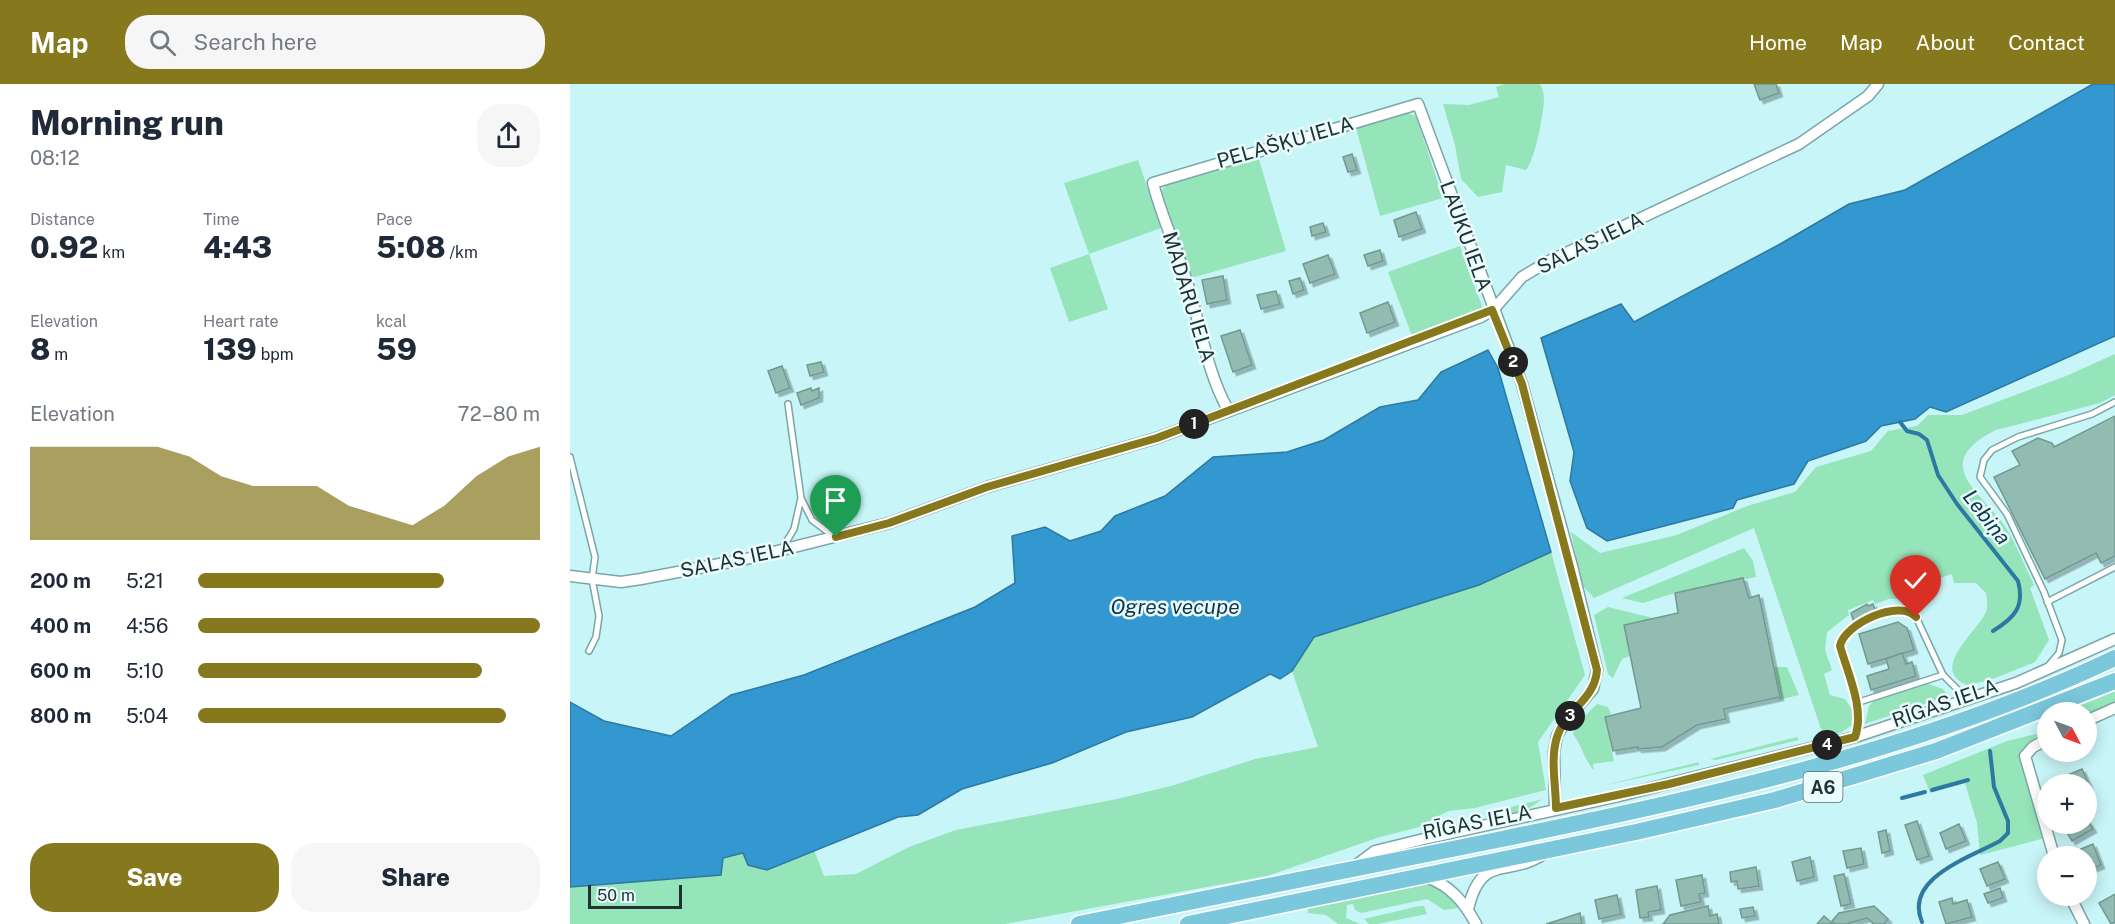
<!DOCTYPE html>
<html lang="en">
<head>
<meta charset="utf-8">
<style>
  body { margin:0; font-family:"Public Sans",sans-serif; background:#f6f6f7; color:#1f2937; height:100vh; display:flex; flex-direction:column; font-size:22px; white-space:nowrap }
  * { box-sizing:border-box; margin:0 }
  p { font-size:20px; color:#747a83 }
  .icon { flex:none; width:33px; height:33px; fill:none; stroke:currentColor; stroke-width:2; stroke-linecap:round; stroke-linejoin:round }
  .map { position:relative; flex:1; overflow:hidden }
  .side { display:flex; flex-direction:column; background:#fff; width:570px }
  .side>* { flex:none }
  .needle { width:39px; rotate:131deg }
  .controls { position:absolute; left:1467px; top:618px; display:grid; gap:12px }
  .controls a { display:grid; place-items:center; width:60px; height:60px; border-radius:50%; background:#fff; box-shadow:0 3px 15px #0003; font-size:30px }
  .scale { position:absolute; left:18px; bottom:15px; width:94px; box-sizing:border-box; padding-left:6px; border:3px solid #203233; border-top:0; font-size:16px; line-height:21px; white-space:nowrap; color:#203233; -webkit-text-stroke:4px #ebfcfd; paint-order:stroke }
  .pin { position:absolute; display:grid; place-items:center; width:51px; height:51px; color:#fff; margin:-62px -26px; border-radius:50% 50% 50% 0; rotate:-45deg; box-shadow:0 0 6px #0007 }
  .pin .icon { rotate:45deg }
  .km { position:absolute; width:30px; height:30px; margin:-15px; border-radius:50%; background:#222; color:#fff; font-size:16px; line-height:30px; text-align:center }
  .round { display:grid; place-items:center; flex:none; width:63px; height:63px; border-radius:24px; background:#f6f6f7 }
  .head { display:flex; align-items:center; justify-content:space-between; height:102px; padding:0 30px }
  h1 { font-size:33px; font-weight:800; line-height:45px }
  .metrics { display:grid; grid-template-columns:repeat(3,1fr); gap:9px; height:102px; padding:6px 30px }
  .metrics div { display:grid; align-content:center }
  .metrics b { font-size:30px; font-weight:800 }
  .metrics small { font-size:16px; font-weight:400 }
  .metrics p { font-size:16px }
  .chart { height:168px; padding:12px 30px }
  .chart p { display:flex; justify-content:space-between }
  .chart svg { width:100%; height:108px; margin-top:6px; fill:#86781d; opacity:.7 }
  .cta { display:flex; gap:12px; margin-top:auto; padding:12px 30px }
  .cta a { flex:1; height:69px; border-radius:24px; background:#86781d; color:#fff; font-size:24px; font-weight:800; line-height:69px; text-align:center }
  .cta a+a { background:#f6f6f7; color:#1f2937 }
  ul { padding:0 30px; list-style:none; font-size:20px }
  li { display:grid; grid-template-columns:96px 72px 1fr; align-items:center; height:45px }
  li i { height:15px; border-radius:8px; background:#86781d }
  header { display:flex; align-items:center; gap:36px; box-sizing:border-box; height:84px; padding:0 30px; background:#86781d; color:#fff }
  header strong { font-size:28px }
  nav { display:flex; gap:33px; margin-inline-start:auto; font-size:21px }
  .search { width:420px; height:54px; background:#f6f6f7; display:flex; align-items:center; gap:15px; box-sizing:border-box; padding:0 21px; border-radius:24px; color:#747a83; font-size:22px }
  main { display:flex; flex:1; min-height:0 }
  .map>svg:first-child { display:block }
  .green { fill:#96e4b9 }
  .water { fill:#3397d0; stroke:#2d79a1; stroke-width:1.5 }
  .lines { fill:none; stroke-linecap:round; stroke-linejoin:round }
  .stream { stroke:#2d79a1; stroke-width:4 }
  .building { fill:#92bcb2; stroke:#719990; stroke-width:1.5; filter:url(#shadow) }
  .service-casing { stroke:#7ba6a7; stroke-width:8 }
  .minor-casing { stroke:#7ba6a7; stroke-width:13 }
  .trunk-casing { stroke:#fff; stroke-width:19 }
  .service { stroke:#fff; stroke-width:5 }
  .minor { stroke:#fff; stroke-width:10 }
  .trunk { stroke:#7bc7dc; stroke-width:16 }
  .route-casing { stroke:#fff; stroke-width:12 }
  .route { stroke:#86781d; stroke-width:8 }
  .labels { text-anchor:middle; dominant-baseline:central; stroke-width:5; stroke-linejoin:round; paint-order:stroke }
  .shield { fill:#ebfcfd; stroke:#5d6f70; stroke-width:1.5 }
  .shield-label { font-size:18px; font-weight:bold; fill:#203233 }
  .street-label { font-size:20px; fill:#203233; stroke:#ebfcfd }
  .water-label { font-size:21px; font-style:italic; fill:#0e374f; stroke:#ebfcfd }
</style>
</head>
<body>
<header>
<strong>Map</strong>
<div class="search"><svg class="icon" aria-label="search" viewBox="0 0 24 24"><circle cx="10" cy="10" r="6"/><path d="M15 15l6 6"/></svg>Search here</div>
<nav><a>Home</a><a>Map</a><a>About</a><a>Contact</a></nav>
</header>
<main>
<section class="side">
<div class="head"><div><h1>Morning run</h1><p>08:12</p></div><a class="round"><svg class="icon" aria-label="share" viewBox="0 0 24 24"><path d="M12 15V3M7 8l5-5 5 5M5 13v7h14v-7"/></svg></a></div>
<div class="metrics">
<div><p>Distance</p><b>0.92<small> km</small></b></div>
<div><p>Time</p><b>4:43</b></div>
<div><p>Pace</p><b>5:08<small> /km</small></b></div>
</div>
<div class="metrics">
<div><p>Elevation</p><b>8<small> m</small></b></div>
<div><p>Heart rate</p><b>139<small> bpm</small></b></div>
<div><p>kcal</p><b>59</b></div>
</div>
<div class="chart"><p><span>Elevation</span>72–80 m</p>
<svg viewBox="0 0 160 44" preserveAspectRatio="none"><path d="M0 44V6L10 6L20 6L30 6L40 6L50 10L60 18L70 22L80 22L90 22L100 30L110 34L120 38L130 30L140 18L150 10L160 6V44z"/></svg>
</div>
<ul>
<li><b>200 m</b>5:21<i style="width:72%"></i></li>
<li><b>400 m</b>4:56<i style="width:100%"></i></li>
<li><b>600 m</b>5:10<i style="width:83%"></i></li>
<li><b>800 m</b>5:04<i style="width:90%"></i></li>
</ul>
<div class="cta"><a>Save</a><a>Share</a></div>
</section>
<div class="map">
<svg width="1545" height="840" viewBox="0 0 1545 840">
  <defs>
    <filter id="shadow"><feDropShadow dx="3.5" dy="3.5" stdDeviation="0" flood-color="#0004"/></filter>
  </defs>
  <rect width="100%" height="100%" fill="#c8f5f7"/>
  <g class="green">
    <path d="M 934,0 L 970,0 C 972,4 974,9 974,14 C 974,28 965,76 956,86 L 936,81 L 932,108 L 908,113 L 891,95 L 885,61 L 873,20 L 899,21 L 929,13 L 926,3 Z"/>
    <path d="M 838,29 L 846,32 L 873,114 L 810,132 L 786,44 Z"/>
    <path d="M 688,72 L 716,167 L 625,193 L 620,192 L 591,107 L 600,96 Z"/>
    <path d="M 568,76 L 591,144 L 519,170 L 538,225 L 499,238 L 480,184 L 519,170 L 494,99 Z"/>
    <path d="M 890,162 L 913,225 L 842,252 L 818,188 Z"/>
    <path d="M 1545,270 L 1545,311 L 1530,319 L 1426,346 C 1363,378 1404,403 1432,438 C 1445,456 1454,481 1464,501 L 1460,504 L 1479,556 L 1465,578 L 1420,596 L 1397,601 C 1358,585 1408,547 1416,528 C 1418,521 1417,515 1416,509 L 1406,499 L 1384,499 L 1382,490 L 1355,499 L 1359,514 L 1319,515 L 1305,520 L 1303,516 L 1278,526 L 1279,531 L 1257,548 L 1255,566 L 1262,586 L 1254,590 L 1260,611 L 1275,615 L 1284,629 L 1281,642 L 1270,649 L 1253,651 L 1184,444 L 1024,514 L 1012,501 L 1001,448 L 1030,469 L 1107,451 L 1177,422 L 1225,408 L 1246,383 L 1301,367 L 1318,347 L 1347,342 L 1358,331 L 1392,331 L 1496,292 Z"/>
    <path d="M 1174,464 L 1183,477 L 1186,493 L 1105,509 L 1073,519 L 1052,514 Z"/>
    <path d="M 981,468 L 1015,591 L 968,658 L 976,706 L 905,724 L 878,727 L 849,743 L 810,753 L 697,792 L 435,840 L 0,840 L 0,803 L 151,791 L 153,774 L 174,769 L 197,786 L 244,766 L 254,792 L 286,790 L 339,763 L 386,746 L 547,715 L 601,702 L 685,675 L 748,663 L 722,587 L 744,553 L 909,501 Z"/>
    <path d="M 1038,523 L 1083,534 L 1054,542 L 1060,572 L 1052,575 L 1043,594 L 1038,590 L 1024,531 Z"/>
    <path d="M 1204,583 L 1217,583 L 1229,611 L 1208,616 L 1210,613 Z"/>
    <path d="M 1356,599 L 1373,605 L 1378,612 L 1295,640 L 1299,622 L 1305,616 Z"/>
    <path d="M 1545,607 L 1545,618 L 1517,632 L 1516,628 L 1495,628 Z"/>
    <path d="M 1027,620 L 1038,623 L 1041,630 L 1035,633 L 1044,677 L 1023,680 L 1024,686 C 1016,679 1011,660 1003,650 L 1007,640 Z"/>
    <path d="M 1475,648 L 1475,651 L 1460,658 L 1451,667 L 1475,754 L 1410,771 L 1407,739 L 1395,699 L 1360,709 L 1353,691 L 1437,657 Z"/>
    <path d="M 1227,653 L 1229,656 L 1146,676 L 1140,675 Z"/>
    <path d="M 1129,678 L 1129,681 L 1031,702 Z"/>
    <path d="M 973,715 L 953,728 L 913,730 Z"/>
    <path d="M 850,798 L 873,804 L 888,824 L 874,826 L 857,815 L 791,829 L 785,826 L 783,820 L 777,821 L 776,834 L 790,840 L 768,840 L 756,831 L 738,829 L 738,825 L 746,821 Z"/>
    <path d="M 849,822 L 854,822 L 857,830 L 807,840 L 799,840 L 794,835 Z"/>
  </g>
  <g class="water">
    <path d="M 1523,0 L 1545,0 L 1545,252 L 1376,328 L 1360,323 L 1345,335 L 1311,342 L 1296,357 L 1238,377 L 1224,400 L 1167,416 L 1163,424 L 1037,457 L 1017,444 L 1000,397 L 1004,368 L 971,254 L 1051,220 L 1064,238 L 1212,159 L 1279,120 L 1335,106 Z"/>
    <path d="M 918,266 L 928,284 L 981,468 L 909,501 L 744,553 L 722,587 L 710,595 L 700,590 L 622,633 L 556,648 L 482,679 L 392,705 L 348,731 L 328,733 L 197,786 L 178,781 L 173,769 L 153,774 L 151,791 L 0,803 L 0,618 L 34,637 L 101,652 L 161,611 L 234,591 L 405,523 L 445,499 L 442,452 L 475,443 L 500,457 L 531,447 L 545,432 L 595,412 L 643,373 L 717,368 L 754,356 L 810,323 L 848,316 L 871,288 Z"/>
  </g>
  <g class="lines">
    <g class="stream">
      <path d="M 1330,338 L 1337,347 L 1349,350 L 1357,356 L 1368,391 L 1387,420 L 1448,497 C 1455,523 1444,534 1423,547"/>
      <path d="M 1362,706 L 1398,696"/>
      <path d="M 1332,714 L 1355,708"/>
      <path d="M 1352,838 C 1333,794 1401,773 1430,757 L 1438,749 L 1438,737 L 1424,703 L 1420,667"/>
    </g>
  </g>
  <g class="building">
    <path d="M 1184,0 L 1206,0 L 1209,9 L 1190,16 Z"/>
    <path d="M 782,70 L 787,86 L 778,88 L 773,73 Z"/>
    <path d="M 846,128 L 852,145 L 829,153 L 824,136 Z"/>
    <path d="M 753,139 L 756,148 L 742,152 L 740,143 Z"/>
    <path d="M 810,166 L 813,177 L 798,182 L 794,171 Z"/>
    <path d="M 758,171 L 765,190 L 740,199 L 733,180 Z"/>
    <path d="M 653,192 L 657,216 L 637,220 L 632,196 Z"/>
    <path d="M 730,194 L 734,206 L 723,210 L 719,197 Z"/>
    <path d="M 706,207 L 710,220 L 691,225 L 687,211 Z"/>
    <path d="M 818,218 L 825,238 L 797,249 L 790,229 Z"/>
    <path d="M 670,246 L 682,281 L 663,288 L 651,252 Z"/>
    <path d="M 251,278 L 254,288 L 240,292 L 237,281 Z"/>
    <path d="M 212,282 L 220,304 L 206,309 L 198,287 Z"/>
    <path d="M 241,304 L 242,307 L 249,304 L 249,314 L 231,321 L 227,309 Z"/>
    <path d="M 1545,332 L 1545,472 L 1531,479 L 1526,469 L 1475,495 L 1424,393 L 1450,381 L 1442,367 L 1468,354 L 1482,359 L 1484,363 Z"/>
    <path d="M 1173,494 L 1179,514 L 1189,511 L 1210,613 L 1154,625 L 1156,635 L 1127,641 L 1092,663 L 1068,665 L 1068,663 L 1043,667 L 1035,633 L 1071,624 L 1054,541 L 1108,529 L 1105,509 Z"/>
    <path d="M 1297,520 L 1298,522 L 1303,520 L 1307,530 L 1284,538 L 1281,529 Z"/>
    <path d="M 1328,538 L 1337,544 L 1344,566 L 1298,580 L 1289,550 Z"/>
    <path d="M 1332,569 L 1336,580 L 1342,578 L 1346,592 L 1301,606 L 1297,592 L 1319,585 L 1316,575 Z"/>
    <path d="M 1512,685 L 1519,701 L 1480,700 L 1479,699 Z"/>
    <path d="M 1516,734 L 1523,745 L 1502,757 L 1492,740 L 1516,740 Z"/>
    <path d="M 1347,737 L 1359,772 L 1347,776 L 1335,741 Z"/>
    <path d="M 1389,740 L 1396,757 L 1376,765 L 1370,749 Z"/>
    <path d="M 1316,746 L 1320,767 L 1312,769 L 1308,748 Z"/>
    <path d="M 1523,760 L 1531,781 L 1516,787 L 1516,772 L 1509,772 L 1506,767 Z"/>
    <path d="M 1291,764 L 1294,780 L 1277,784 L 1273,767 Z"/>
    <path d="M 1240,773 L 1244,793 L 1227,797 L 1222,778 Z"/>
    <path d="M 1428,778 L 1435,795 L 1417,802 L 1410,785 Z"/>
    <path d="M 1186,783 L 1189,802 L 1168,805 L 1167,797 L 1161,798 L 1160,788 Z"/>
    <path d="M 1274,790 L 1281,820 L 1271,822 L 1264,792 Z"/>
    <path d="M 1132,791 L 1135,809 L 1129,810 L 1131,818 L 1111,822 L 1106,796 Z"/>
    <path d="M 1087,802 L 1091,826 L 1078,828 L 1079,833 L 1070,834 L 1066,806 Z"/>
    <path d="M 1430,804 L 1433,814 L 1418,819 L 1414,810 Z"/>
    <path d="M 1545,810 L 1545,838 L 1541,840 L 1529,819 Z"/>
    <path d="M 1047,811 L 1051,830 L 1029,835 L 1025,816 Z"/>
    <path d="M 1382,814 L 1383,820 L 1397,816 L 1402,833 L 1376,840 L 1369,818 Z"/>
    <path d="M 1138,822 L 1140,832 L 1147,830 L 1149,840 L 1093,840 L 1100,831 Z"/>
    <path d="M 1304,822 L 1318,835 L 1314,840 L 1304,840 L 1297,834 L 1276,840 L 1265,840 L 1262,837 L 1269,829 Z"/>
    <path d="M 1183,823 L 1185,832 L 1172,834 L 1170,825 Z"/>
    <path d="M 1010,829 L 1012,840 L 976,840 L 989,836 Z"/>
    <path d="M 1254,832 L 1263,840 L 1247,840 Z"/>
  </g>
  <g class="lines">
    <defs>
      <g id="service">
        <path d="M 0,373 L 25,473 L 22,495 L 29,532 L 26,553 L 19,567"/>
        <path d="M 232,416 L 242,436 L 262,451"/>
        <path d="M 212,465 L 224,445 L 231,414 L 218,320"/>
        <path d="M 1477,518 L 1545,483"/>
        <path d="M 1478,582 L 1489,569 L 1492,556 L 1474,508 L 1437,430 L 1410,393 L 1414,376 L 1422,366 L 1448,353 L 1522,330 L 1545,318"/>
        <path d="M 1373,591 L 1389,607 L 1403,610"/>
        <path d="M 1286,651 L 1286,619 L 1270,562 C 1275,540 1330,514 1346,533 L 1373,591 L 1286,619"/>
      </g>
      <g id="minor">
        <path d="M 658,326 C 635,284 631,240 616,195 C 606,162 591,132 583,99 L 848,20 L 952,300 L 1002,482 L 1027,586 L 1023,605 L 996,636 L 987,652 L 984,668 L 985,724"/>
        <path d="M 0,492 L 51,498 L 71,495 L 176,475 L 319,439 L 417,403 L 587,354 L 911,233 L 923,226 L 952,193 L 977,178 L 1229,60 L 1298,12 L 1308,0"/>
        <path d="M 1516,637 L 1545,624"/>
        <path d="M 1478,655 L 1463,663 L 1455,672 L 1484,772"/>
        <path d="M 785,782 L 805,767 L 858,754 L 1049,712 L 1285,653 L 1446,599 L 1545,555"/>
        <path d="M 856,793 C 880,801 894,818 906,840"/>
        <path d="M 1500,812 L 1514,840"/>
        <path d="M 898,825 C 912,767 939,795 975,769"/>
      </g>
      <g id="trunk">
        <path d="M 509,840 C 650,812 791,783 932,755 C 1141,712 1351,666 1545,574"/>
        <path d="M 618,840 L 1066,748 L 1205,716 L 1366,667 L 1545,597"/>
      </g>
    </defs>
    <use href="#service" class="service-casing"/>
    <use href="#minor" class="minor-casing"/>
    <use href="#trunk" class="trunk-casing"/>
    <use href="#service" class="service"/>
    <use href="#minor" class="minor"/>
    <use href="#trunk" class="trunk"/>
  </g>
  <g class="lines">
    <defs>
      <path id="route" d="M 266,453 L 319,439 L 417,403 L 587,354 L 922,226 L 952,300 L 1027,586 C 1025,616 995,626 987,653 C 980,675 986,702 986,724 L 1099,700 L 1285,653 C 1295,625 1278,590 1270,562 C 1274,540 1330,514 1346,533"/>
    </defs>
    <use href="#route" class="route-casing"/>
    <use href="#route" class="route"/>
  </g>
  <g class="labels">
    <rect class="shield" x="1233.5" y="688" width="39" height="30" rx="4.5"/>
    <g class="shield-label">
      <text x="1253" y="703">A6</text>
    </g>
    <g class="street-label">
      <text transform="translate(715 58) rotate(-16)">PELAŠĶU IELA</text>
      <text transform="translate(896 152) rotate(70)">LAUKU IELA</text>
      <text transform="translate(1020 159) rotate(-26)">SALAS IELA</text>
      <text transform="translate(619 213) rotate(73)">MADARU IELA</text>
      <text transform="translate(167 475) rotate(-12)">SALAS IELA</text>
      <text transform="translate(1375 619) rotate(-19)">RĪGAS IELA</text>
      <text transform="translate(907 738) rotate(-11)">RĪGAS IELA</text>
    </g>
    <g class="water-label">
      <text transform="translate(1417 433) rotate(52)">Lebiņa</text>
      <text x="605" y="522">Ogres vecupe</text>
    </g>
  </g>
</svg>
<div class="controls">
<a><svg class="needle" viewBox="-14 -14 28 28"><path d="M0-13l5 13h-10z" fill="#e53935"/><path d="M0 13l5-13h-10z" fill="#747a83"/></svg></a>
<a>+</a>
<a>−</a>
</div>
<div class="scale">50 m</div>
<div class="pin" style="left:266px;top:453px;background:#1e9e55"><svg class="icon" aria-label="arrive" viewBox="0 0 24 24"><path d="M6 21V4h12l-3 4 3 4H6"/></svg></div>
<div class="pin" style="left:1346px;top:533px;background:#d93025"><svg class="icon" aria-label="check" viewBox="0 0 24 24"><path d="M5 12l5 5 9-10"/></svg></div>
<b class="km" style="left:624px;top:340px">1</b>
<b class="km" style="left:943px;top:278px">2</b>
<b class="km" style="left:1000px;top:632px">3</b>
<b class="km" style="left:1257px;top:661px">4</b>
</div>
</main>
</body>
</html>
